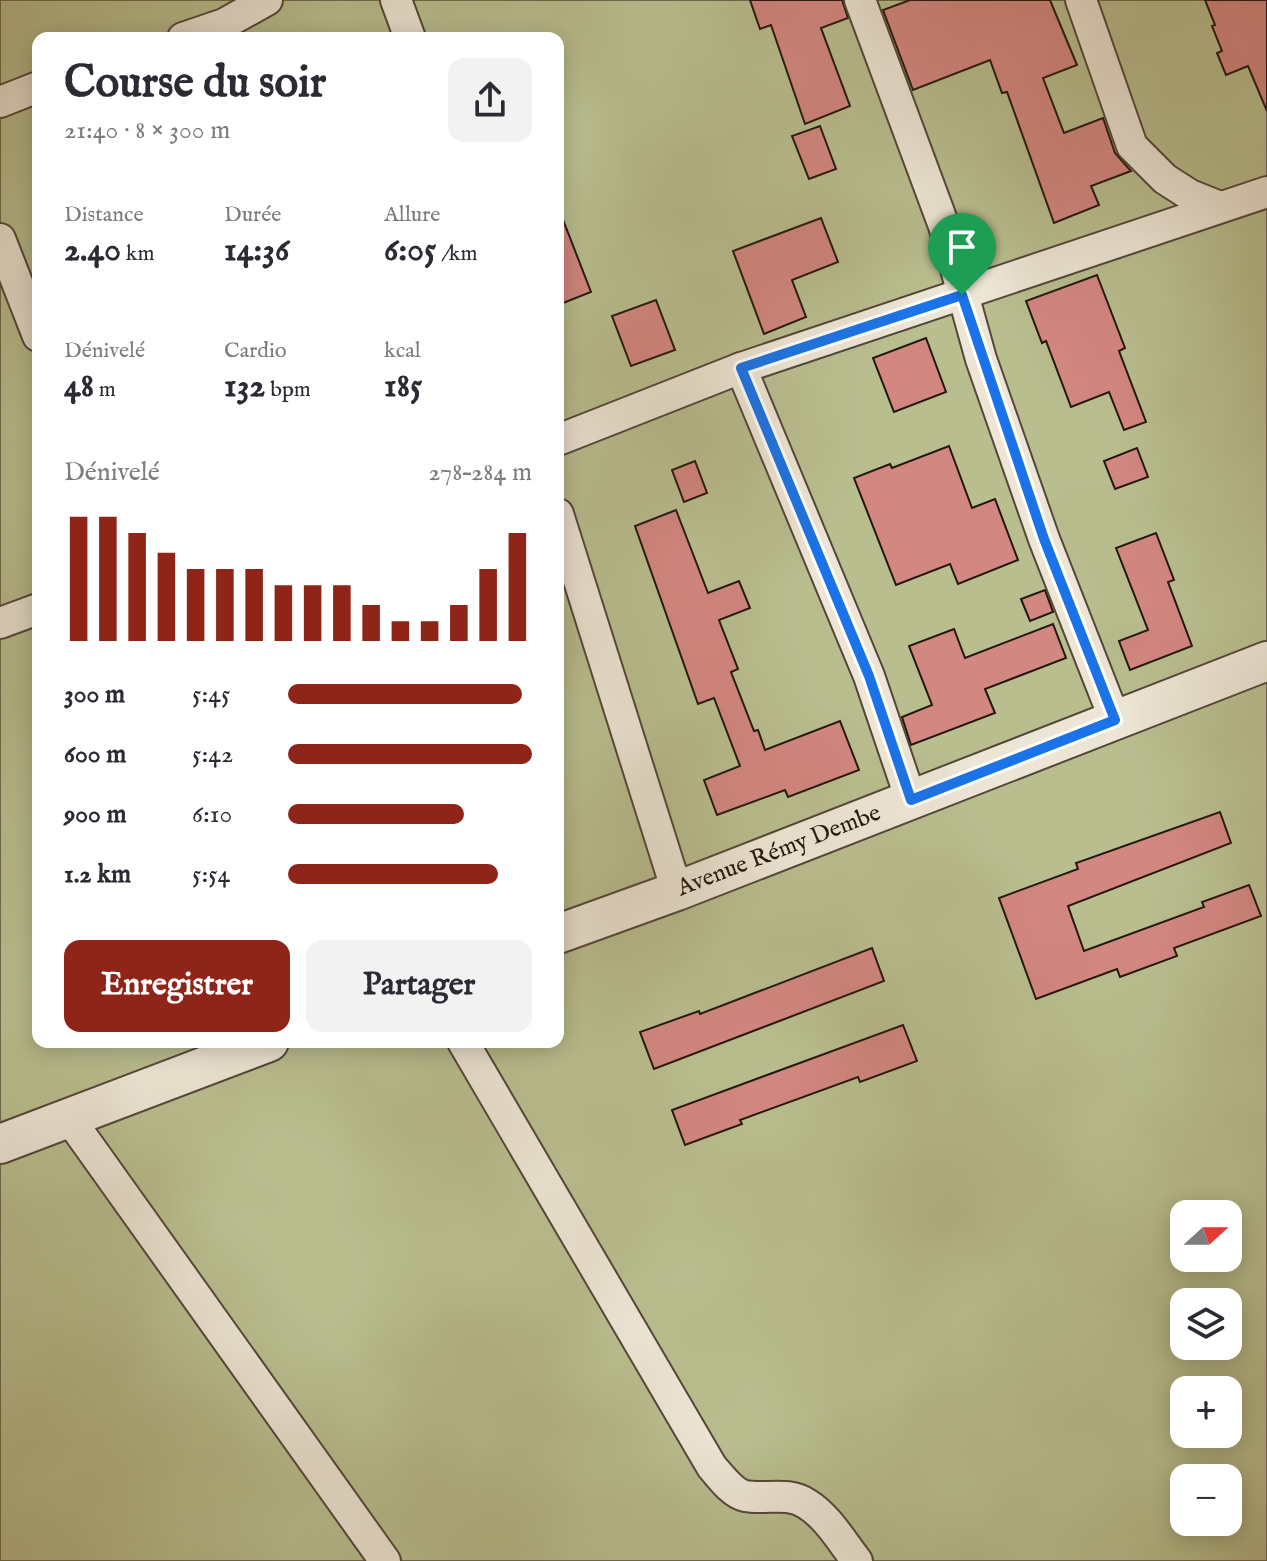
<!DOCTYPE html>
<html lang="fr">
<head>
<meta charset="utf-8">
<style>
  body { margin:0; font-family:"IM FELL English",serif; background:#f2f2f3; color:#2b2b33; height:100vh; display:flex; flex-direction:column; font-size:30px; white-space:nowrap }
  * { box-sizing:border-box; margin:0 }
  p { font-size:26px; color:#7c7c81 }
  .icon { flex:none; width:44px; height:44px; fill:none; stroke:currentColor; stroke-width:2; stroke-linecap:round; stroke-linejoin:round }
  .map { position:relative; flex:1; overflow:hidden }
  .panel { position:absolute; left:32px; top:32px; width:532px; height:1016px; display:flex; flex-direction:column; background:#fff; border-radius:16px; box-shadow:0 4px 20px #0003 }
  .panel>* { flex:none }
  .needle { width:52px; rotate:69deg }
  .buttons { position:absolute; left:1170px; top:1200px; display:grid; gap:16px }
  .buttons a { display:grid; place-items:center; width:72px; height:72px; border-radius:16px; background:#fff; box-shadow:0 4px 20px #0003; font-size:40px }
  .pin { position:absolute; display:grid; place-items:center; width:68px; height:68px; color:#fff; margin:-82px -34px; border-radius:50% 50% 50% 0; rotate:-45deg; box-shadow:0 0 8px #0007 }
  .pin .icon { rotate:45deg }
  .round { display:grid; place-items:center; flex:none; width:84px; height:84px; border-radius:16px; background:#f2f2f3 }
  .head { display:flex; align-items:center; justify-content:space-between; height:136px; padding:0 32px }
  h1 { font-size:44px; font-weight:700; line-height:60px }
  .metrics { display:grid; grid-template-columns:repeat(3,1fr); gap:12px; height:136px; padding:8px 32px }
  .metrics div { display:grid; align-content:center }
  .metrics b { font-size:34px; font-weight:700 }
  .metrics small { font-size:22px; font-weight:400 }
  .metrics p { font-size:22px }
  .chart { height:224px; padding:16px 32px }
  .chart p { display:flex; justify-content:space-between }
  .chart svg { width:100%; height:144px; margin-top:8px; stroke:#8f2418; stroke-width:6 }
  .button { display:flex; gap:16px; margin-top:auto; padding:16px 32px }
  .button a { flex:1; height:92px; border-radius:16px; background:#8f2418; color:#fff; font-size:32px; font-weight:700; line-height:92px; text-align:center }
  .button a+a { background:#f2f2f3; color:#2b2b33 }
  ul { padding:0 32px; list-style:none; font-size:26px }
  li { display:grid; grid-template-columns:128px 96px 1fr; align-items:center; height:60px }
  li i { height:20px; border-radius:10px; background:#8f2418 }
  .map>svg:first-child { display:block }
  .green { fill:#b9be8f; stroke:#6e6a4e; stroke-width:2; fill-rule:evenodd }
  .building { fill:#d38781; stroke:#23160e; stroke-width:2 }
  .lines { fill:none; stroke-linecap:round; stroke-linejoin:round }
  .minor-casing { stroke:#53473a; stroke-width:34 }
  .tertiary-casing { stroke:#53473a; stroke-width:42 }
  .minor { stroke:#ede6d6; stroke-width:30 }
  .tertiary { stroke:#ede6d6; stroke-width:38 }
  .route-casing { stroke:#fff; stroke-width:16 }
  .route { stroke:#1a73e8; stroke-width:10 }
  .labels { text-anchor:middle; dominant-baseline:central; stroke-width:7; stroke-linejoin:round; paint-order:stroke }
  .street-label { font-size:24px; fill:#23160e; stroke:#ede6d6 }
</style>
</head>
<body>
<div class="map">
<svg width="1267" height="1561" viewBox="0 0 1267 1561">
  <rect width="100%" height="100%" fill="#e3d9c0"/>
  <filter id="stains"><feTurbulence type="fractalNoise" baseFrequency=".0025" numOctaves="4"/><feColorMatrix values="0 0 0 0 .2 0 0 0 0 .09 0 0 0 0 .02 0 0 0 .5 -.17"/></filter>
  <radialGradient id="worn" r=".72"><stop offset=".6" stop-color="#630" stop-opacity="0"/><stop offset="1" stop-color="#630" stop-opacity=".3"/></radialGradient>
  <path class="green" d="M 0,0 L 1267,0 L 1267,1561 L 0,1561 ZM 38,38 L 558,38 L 558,1042 L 38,1042 ZM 1184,1214 L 1228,1214 L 1228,1258 L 1184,1258 ZM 1184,1302 L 1228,1302 L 1228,1346 L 1184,1346 ZM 1184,1390 L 1228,1390 L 1228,1434 L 1184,1434 ZM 1184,1478 L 1228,1478 L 1228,1522 L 1184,1522 Z"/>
  <g class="building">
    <path d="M 750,0 L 842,0 L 848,18 L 821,28 L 850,106 L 805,124 L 771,25 L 760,29 Z"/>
    <path d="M 910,0 L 1050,0 L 1077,65 L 1043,78 L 1064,133 L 1103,118 L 1115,153 L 1131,171 L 1091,186 L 1099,205 L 1054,223 L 1007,92 L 1002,93 L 990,60 L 913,90 L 883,10 Z"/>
    <path d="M 1205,0 L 1267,0 L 1267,111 L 1248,66 L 1226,75 L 1217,53 L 1222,51 L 1212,26 L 1215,25 Z"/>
    <path d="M 820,126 L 836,169 L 809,179 L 792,136 Z"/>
    <path d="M 560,212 L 591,292 L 558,305 L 558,213 Z"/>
    <path d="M 821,218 L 838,262 L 792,280 L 806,317 L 764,334 L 733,251 Z"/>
    <path d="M 1097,275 L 1125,348 L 1119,351 L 1146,422 L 1124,430 L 1109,392 L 1071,407 L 1046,341 L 1042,343 L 1026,301 Z"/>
    <path d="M 656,300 L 675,350 L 631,366 L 612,316 Z"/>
    <path d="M 926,338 L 946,392 L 894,412 L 873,358 Z"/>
    <path d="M 949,446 L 972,508 L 995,499 L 1018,560 L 958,584 L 950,564 L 896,585 L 854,478 L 890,464 L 892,468 Z"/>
    <path d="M 1137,448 L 1148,477 L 1115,489 L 1104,461 Z"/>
    <path d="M 695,461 L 707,493 L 684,502 L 672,470 Z"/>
    <path d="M 676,510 L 708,593 L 739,581 L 750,608 L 719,620 L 738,669 L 731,672 L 754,731 L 758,730 L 765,750 L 840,721 L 859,770 L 788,797 L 785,790 L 717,815 L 704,780 L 740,766 L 714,698 L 698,704 L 635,526 Z"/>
    <path d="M 1156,533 L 1174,580 L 1168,582 L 1192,646 L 1130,670 L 1119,641 L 1148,630 L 1116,548 Z"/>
    <path d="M 1045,590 L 1053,612 L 1030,621 L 1021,599 Z"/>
    <path d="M 1053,624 L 1066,658 L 985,689 L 995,713 L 911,745 L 902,717 L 932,705 L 909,646 L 954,629 L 965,658 Z"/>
    <path d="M 1220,812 L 1231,843 L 1068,906 L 1084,951 L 1204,907 L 1202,902 L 1249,885 L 1261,916 L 1174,948 L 1177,956 L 1120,977 L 1117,969 L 1036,999 L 999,898 L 1078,869 L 1076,863 Z"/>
    <path d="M 872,948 L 884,981 L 654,1069 L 640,1032 L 699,1011 L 700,1014 Z"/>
    <path d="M 903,1025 L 917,1061 L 860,1082 L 858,1077 L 740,1120 L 742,1124 L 685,1145 L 672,1110 Z"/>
  </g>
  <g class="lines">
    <defs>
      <g id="minor">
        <path d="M 396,0 L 410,38"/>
        <path d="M 860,0 L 944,226 L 981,359 L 1044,539 L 1115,720"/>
        <path d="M 1081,0 L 1132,146 L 1165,179 L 1190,195 L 1220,207"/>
        <path d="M 183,38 L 224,24 L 267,0"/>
        <path d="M 0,102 L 38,87"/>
        <path d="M 0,239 L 38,336"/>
        <path d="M 741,368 L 869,676 L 911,800"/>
        <path d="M 558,440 L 741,368 L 1267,192"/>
        <path d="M 558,514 L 677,891"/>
        <path d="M 0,623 L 38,609"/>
        <path d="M 463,1042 L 712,1467 C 721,1477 732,1493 745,1496 C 767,1500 787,1491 807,1504 C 828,1517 842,1542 857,1561"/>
        <path d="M 69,1118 L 385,1561"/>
      </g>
      <g id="tertiary">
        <path d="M 558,934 L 677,891 L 1267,661"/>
        <path d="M 0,1144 L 269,1042"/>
      </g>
    </defs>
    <use href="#minor" class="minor-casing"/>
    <use href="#tertiary" class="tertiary-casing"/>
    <use href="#minor" class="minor"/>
    <use href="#tertiary" class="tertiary"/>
  </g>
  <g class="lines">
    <defs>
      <path id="route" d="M 962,295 L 1044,539 L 1115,720 L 911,800 L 869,676 L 741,368 Z"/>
    </defs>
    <use href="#route" class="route-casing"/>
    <use href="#route" class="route"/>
  </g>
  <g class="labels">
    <g class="street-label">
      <text transform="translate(779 851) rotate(-21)">Avenue Rémy Dembe</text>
    </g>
  </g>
  <rect width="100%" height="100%" filter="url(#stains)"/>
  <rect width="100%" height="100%" fill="url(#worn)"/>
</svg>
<div class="buttons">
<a><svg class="needle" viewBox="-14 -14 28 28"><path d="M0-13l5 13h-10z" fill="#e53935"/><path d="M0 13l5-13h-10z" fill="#7c7c81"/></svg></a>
<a><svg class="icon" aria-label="layers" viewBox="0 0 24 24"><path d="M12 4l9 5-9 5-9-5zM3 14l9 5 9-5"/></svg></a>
<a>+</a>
<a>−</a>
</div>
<div class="pin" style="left:962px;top:295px;background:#1e9e55"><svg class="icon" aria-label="arrive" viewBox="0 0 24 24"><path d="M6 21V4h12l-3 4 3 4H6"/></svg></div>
<section class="panel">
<div class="head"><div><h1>Course du soir</h1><p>21:40 · 8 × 300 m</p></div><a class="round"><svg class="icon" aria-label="share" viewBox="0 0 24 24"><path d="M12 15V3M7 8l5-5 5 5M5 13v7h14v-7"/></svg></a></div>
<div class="metrics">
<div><p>Distance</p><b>2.40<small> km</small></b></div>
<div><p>Durée</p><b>14:36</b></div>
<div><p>Allure</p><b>6:05<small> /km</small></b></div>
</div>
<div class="metrics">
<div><p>Dénivelé</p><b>48<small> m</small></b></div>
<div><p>Cardio</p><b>132<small> bpm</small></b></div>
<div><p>kcal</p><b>185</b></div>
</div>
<div class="chart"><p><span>Dénivelé</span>278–284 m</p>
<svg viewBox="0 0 160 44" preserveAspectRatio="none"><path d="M5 44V6M15 44V6M25 44V11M35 44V17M45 44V22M55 44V22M65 44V22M75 44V27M85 44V27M95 44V27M105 44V33M115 44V38M125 44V38M135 44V33M145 44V22M155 44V11"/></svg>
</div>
<ul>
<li><b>300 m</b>5:45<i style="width:96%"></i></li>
<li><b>600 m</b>5:42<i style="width:100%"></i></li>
<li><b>900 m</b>6:10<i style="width:72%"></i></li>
<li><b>1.2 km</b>5:54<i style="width:86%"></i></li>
</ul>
<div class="button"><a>Enregistrer</a><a>Partager</a></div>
</section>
</div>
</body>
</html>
